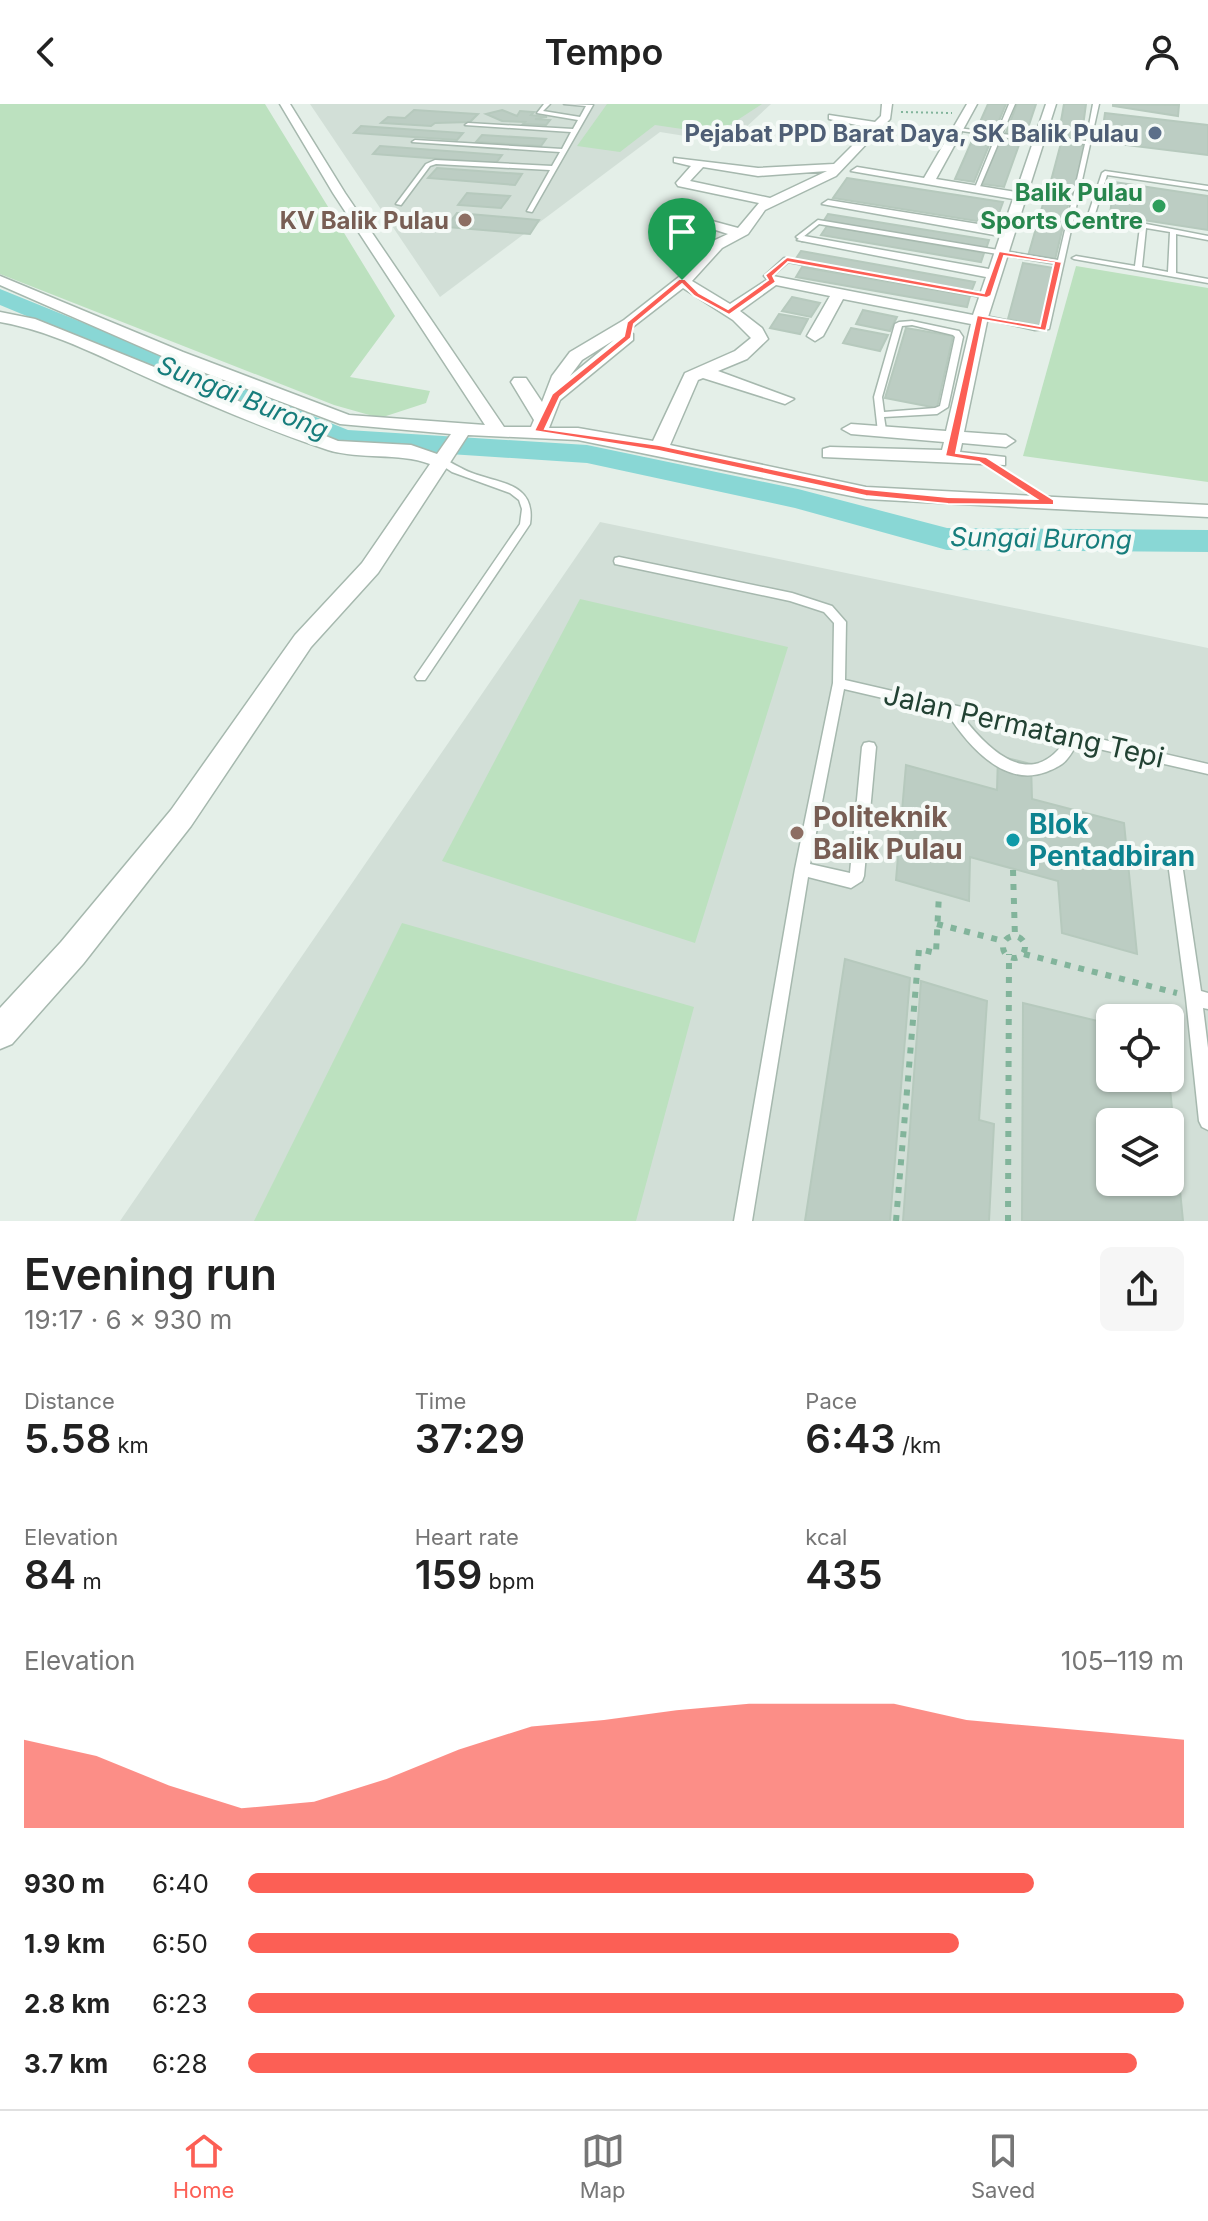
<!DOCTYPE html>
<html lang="en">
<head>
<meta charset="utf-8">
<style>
  body { margin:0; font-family:Inter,sans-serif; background:#f6f6f6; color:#222; height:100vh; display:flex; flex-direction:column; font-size:30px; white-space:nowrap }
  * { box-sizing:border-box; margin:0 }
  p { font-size:26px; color:#767676 }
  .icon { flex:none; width:44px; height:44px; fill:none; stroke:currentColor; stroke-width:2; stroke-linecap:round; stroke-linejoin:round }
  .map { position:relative; height:1117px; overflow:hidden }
  .drawer { display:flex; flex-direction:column; background:#fff; flex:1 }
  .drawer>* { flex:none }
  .controls { position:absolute; left:1096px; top:900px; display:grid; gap:16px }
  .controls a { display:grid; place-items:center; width:88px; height:88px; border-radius:12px; background:#fff; box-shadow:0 2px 6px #0004; font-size:40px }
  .pin { position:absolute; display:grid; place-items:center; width:68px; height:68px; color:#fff; margin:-82px -34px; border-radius:50% 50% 50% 0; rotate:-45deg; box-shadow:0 0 8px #0007 }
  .pin .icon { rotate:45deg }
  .round { display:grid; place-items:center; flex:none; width:84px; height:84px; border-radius:12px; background:#f6f6f6 }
  .summary { display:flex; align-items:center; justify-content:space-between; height:136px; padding:0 24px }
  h1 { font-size:44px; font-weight:600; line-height:60px }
  .figures { display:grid; grid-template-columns:repeat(3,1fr); gap:12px; height:136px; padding:8px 24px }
  .figures div { display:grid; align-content:center }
  .figures b { font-size:40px; font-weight:600 }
  .figures small { font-size:22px; font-weight:400 }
  .figures p { font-size:22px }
  .chart { height:224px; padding:16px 24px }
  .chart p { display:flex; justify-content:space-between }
  .chart svg { width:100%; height:144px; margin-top:8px; fill:#fc5f55; opacity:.7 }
  ul { padding:0 24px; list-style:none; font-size:26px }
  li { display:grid; grid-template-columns:128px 96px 1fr; align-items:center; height:60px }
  li i { height:20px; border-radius:10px; background:#fc5f55 }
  header { display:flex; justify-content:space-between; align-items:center; height:104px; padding:0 24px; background:#fff; font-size:36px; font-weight:600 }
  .tabs { display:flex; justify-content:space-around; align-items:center; height:112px; border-top:2px solid #e0e0e0; background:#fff; font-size:22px; color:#767676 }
  .tabs a { display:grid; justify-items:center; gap:4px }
  .tabs .on { color:#fc5f55 }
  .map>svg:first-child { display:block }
  .built { fill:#d2dfd7; fill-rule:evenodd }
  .green { fill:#bce1bf }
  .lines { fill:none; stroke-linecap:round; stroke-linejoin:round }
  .river { fill:#89d7d5; fill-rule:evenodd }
  .building { fill:#bccdc3; stroke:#b6c9bd; stroke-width:2; fill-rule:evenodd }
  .service-casing { stroke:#a6b8ae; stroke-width:3 }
  .minor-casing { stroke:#a6b8ae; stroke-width:3 }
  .path-far2 { stroke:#82b49b; stroke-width:2; stroke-dasharray:2 3; stroke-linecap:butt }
  .path-far1 { stroke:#82b49b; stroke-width:3; stroke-dasharray:3 4; stroke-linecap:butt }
  .path { stroke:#82b49b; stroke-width:6; stroke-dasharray:6 8; stroke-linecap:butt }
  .service { fill:#fff; fill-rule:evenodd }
  .minor { fill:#fff; fill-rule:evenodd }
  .route { fill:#fc5f55; stroke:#fff; stroke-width:2; fill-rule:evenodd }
  .service-dot { fill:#5c6f8a; stroke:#f5faf7; stroke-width:3 }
  .leisure-dot { fill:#2e9e5b; stroke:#f5faf7; stroke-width:3 }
  .education-dot { fill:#8d6e63; stroke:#f5faf7; stroke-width:3 }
  .culture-dot { fill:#0f9aa8; stroke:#f5faf7; stroke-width:3 }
  .labels { text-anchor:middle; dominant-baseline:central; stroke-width:8; stroke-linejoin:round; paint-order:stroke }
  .far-service-label { font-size:24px; font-weight:bold; fill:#4e5e75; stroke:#f5faf7; text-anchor:end }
  .far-leisure-label { font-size:24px; font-weight:bold; fill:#27864d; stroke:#f5faf7; text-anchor:end }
  .far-education-label { font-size:24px; font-weight:bold; fill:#785e54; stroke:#f5faf7; text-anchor:end }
  .far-water-label { font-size:26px; font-style:italic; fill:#167d7c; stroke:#f5faf7 }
  .street-label { font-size:28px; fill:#224233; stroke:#f5faf7 }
  .education-label { font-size:28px; font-weight:bold; fill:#785e54; stroke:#f5faf7; text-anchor:start }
  .culture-label { font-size:28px; font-weight:bold; fill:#0d838f; stroke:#f5faf7; text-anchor:start }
</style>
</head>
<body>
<header><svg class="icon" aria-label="back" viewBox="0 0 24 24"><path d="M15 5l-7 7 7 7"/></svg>Tempo<svg class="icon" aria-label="person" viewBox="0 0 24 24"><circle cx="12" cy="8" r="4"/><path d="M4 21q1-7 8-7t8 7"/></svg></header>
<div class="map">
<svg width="1208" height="1117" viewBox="0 0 1208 1117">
  <rect width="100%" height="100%" fill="#e4efe8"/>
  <g class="built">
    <path d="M 310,0 L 771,0 L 729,39 L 660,28 L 440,193 Z"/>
    <path d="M 600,418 L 1208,544 L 1208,1117 L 120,1117 ZM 1110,914 L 1170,914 L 1170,974 L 1110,974 ZM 1110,1018 L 1170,1018 L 1170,1078 L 1110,1078 Z"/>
  </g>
  <g class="green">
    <path d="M 0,0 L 265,0 L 395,212 L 350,273 L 430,287 L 426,299 L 380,314 L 334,301 L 0,170 Z"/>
    <path d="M 607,0 L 762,0 L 716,30 L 655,21 L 620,48 L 577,42 Z"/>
    <path d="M 1076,162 L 1208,184 L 1208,378 L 1023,352 Z"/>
    <path d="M 580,495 L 788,543 L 695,839 L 442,757 Z"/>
    <path d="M 402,819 L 694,903 L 636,1117 L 254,1117 Z"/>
  </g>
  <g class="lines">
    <path class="river" d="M 0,185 L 348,326 L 587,341 L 798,385 L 947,424 L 1208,426 L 1208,448 L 947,446 L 795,404 L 587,359 L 343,343 L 0,201 Z"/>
  </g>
  <g class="building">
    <path d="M 988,0 L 1006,0 L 994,29 L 976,27 Z"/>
    <path d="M 1017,0 L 1036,0 L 1025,33 L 1005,31 Z"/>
    <path d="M 1064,0 L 1086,0 L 1081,37 L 1058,34 Z"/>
    <path d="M 1113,0 L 1179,1 L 1178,12 L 1113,2 Z"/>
    <path d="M 414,6 L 478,10 L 470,18 L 435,19 L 431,22 L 381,19 L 388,13 L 405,14 Z"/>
    <path d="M 502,6 L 517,12 L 520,7 L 534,8 L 531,11 L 547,13 L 535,15 L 550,16 L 546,21 L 523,20 L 525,18 L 502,17 L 486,10 Z"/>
    <path d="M 1105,9 L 1208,21 L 1208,51 L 1101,38 Z"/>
    <path d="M 361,22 L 463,29 L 457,36 L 354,29 Z"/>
    <path d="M 482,31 L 546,35 L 541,42 L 476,38 Z"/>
    <path d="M 974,32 L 992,34 L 974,78 L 955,75 Z"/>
    <path d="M 1000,35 L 1020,38 L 1004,83 L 982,80 Z"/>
    <path d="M 1061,39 L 1085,42 L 1074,92 L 1048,88 Z"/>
    <path d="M 380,42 L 502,51 L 496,59 L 373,50 Z"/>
    <path d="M 437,64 L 522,70 L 515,81 L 428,74 Z"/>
    <path d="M 847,74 L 1003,98 L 995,120 L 833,94 Z"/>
    <path d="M 1114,78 L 1208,92 L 1208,126 L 1110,111 Z"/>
    <path d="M 467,89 L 510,92 L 501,104 L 458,101 Z"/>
    <path d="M 1045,93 L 1069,97 L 1055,156 L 1028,152 Z"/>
    <path d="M 457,109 L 539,116 L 530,130 L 446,123 Z"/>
    <path d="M 828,110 L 989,136 L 986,145 L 823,118 Z"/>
    <path d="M 827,122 L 984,149 L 981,158 L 821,131 Z"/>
    <path d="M 801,147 L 975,178 L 971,188 L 795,156 Z"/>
    <path d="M 1023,159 L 1054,164 L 1042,222 L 1008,215 Z"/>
    <path d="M 802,163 L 970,192 L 967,203 L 796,173 Z"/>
    <path d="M 792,193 L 820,199 L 811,213 L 782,207 Z"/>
    <path d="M 863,206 L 897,213 L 890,227 L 856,220 Z"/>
    <path d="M 779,210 L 808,215 L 800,230 L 770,224 Z"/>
    <path d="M 851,224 L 888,231 L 880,247 L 843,239 Z"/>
    <path d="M 906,224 L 953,232 L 937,304 L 885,294 Z"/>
    <path d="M 998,652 L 1031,660 L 1032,695 L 1124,719 L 1137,850 L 1062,829 L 1058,777 L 970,753 L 969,797 L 896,776 L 906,661 L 997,686 Z"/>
    <path d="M 845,855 L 910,874 L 890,1117 L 805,1117 Z"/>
    <path d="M 921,877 L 987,897 L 979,1016 L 994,1020 L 989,1117 L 903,1117 Z"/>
    <path d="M 1023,899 L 1110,920 L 1110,974 L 1169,974 L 1183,1117 L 1022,1117 ZM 1110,1018 L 1170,1018 L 1170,1078 L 1110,1078 Z"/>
  </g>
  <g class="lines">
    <defs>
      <g id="service">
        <path d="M 544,0 L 550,0 L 543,7 L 580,13 L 586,2 L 564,0 L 593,1 L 532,108 L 527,107 L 550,66 L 436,60 L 430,62 L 401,101 L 396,100 L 426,60 L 435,56 L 552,62 L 560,48 L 412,38 L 415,36 L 562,45 L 571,28 L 465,21 L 468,19 L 573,25 L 578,16 L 537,9 Z"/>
        <path d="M 1009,0 L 1015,0 L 1002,30 L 1038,34 L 1040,31 L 1086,37 L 1093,0 L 1099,0 L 1049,225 L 1035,226 L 976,213 L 980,211 L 1035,222 L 1043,221 L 1057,160 L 819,120 L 803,133 L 807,136 L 806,137 L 802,137 L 796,133 L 818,116 L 1058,156 L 1072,96 L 1019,87 L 1022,85 L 1073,93 L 1085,40 L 1041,35 L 1039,38 L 1001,33 L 979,85 L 974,86 L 996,32 L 955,26 L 958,24 L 997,29 Z"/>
        <path d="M 1105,67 L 1208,82 L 1208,86 L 1107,71 L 1095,110 L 1208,132 L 1208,136 L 1176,130 L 1176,169 L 1208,175 L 1208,179 L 1074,155 L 1072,154 L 1076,152 L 1135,162 L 1140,123 L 1088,111 L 1102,69 ZM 1146,124 L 1170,128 L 1168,168 L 1142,163 Z"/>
        <path d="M 784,154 L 987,190 L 991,192 L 987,194 L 788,158 L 772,172 L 777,176 L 776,178 L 770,178 L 764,172 Z"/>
        <path d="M 912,217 L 959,227 L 963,233 L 948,303 L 937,310 L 884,313 L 886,326 L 884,328 L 878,328 L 874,293 L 895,220 L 899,218 ZM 912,221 L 953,231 L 955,233 L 940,302 L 935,304 L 884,308 L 882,293 L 902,222 Z"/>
        <path d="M 443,355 C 453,359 461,365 472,369 C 501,380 536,379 530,420 L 425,576 L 417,576 L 415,573 L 417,570 L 520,420 L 522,405 L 519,396 L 510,389 L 452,368 L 440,360 L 438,358 Z"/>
        <path d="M 619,453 L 792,489 L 832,502 L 846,518 L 845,576 L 1208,660 L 1208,670 L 1077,640 C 1073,646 1069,655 1062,660 C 1058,663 1051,666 1046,668 C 1003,684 967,640 947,609 L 844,585 L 810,760 L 850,769 L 862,643 L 864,639 L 869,638 L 874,639 L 876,643 L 864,772 L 862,777 L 851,784 L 808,773 L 752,1117 L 734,1117 L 795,765 L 833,579 L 834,519 L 824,508 L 790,497 L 615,460 L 614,457 L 615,454 ZM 963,613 L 1065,637 C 1031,687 989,647 963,613 Z"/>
        <path d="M 1176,759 L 1181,761 L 1183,766 L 1201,887 L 1208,889 L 1208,905 L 1203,904 L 1208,944 L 1208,1026 L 1202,1023 L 1199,1017 L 1186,894 L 1169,766 L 1171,761 Z"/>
      </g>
      <path id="minor" d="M 280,0 L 290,0 L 345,89 L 504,323 L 531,323 L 534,316 L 511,278 L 514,274 L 526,274 L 542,298 L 552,272 L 570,248 L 624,216 L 693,162 L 708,143 L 660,130 L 660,124 L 715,136 L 728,130 L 679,114 L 679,108 L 738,124 L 759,99 L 678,82 L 676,79 L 691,62 L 674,58 L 674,54 L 758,64 L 834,60 L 870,24 L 829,15 L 829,11 L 875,18 L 881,12 L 882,0 L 892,0 L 890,15 L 836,72 L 765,106 L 748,130 L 722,144 L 692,177 L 730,200 L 773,172 L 973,211 L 986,173 L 797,136 L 804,132 L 989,165 L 1000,132 L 822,100 L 828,96 L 1003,124 L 1013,95 L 851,67 L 857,63 L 924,74 L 967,0 L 977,0 L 936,75 L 1016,88 L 1046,0 L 1056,0 L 988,213 L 964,328 L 1006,331 L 1015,337 L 1006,343 L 962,339 L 960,348 L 1005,353 L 1005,361 L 823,353 L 823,345 L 830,343 L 942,346 L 944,338 L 851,330 L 842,325 L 851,320 L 946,327 L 971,220 L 843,195 L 823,232 L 815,237 L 807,232 L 830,192 L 776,181 L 740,207 L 762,224 L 768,235 L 747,255 L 718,267 L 794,295 L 785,300 L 703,274 L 698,276 L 670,341 L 866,383 L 1208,401 L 1208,413 L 866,395 L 578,336 L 468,331 L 378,469 L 311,543 L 191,722 L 83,860 L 12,940 L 0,945 L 0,904 L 61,838 L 171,706 L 295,531 L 362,459 L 430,360 C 397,348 361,356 328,346 C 273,328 217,304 164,281 C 110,258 58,228 0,218 L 0,208 L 35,215 L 338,337 L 411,341 L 437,350 L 451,330 L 340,320 L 171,256 L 0,181 L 0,172 L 183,248 L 349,311 L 485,321 L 333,89 ZM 703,63 L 758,72 L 827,67 L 770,94 L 690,77 ZM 683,184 L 733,216 L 751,234 L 735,247 L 685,269 L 653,337 L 578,324 L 549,324 L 560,296 L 633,236 L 633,230 L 625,229 ZM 614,236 L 570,272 L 582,256 Z"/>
    </defs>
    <use href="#service" class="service-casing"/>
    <use href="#minor" class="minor-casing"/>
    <path class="path-far2" d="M 901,8 L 952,9"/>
    <path class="path-far1" d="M 1005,370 L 1021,380"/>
    <g class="path">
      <path d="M 1013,766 L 1015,834"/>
      <path d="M 937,820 L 1003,837"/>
      <circle cx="1014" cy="843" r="11"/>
      <path d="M 1024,850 L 1177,889"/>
      <path d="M 896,1117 L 919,845 L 936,849 L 939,790"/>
      <path d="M 1008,1117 L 1009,850"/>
    </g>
    <use href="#service" class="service"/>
    <use href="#minor" class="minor"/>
  </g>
  <path class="route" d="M 999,147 L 1062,158 L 1046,227 L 983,216 L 956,349 L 986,353 L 1054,396 L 1054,401 L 948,400 L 866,392 L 659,347 L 534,327 L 552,290 L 624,232 L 627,218 L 679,175 L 685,175 L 699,189 L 728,205 L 768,176 L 765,171 L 787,153 L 984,189 ZM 1004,152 L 1054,159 L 1040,222 L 977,211 L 945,352 L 979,358 L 1036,395 L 948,393 L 866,385 L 659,341 L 545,325 L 560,293 L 631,234 L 634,220 L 682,180 L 694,192 L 729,211 L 776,178 L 773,172 L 788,158 L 987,194 L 991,192 Z"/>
  <circle class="service-dot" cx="1155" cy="29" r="8"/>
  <circle class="leisure-dot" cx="1159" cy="102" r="8"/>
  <g class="education-dot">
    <circle cx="465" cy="116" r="8"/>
    <circle cx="797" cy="729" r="8"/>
  </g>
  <circle class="culture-dot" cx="1013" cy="736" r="8"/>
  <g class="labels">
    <g class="far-service-label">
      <text x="1139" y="29">Pejabat PPD Barat Daya, SK Balik Pulau</text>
    </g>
    <g class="far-leisure-label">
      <text x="1143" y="88">Balik Pulau<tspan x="1143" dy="28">Sports Centre</tspan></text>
    </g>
    <g class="far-education-label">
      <text x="449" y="116">KV Balik Pulau</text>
    </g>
    <g class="far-water-label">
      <text transform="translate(243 293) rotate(22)">Sungai Burong</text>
      <text transform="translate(1041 434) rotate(1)">Sungai Burong</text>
    </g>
    <g class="street-label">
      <text transform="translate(1024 622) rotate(13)">Jalan Permatang Tepi</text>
    </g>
    <g class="education-label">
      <text x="813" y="713">Politeknik<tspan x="813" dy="32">Balik Pulau</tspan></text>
    </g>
    <g class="culture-label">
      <text x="1029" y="720">Blok<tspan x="1029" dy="32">Pentadbiran</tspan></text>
    </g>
  </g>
</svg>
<div class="controls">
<a><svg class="icon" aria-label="locate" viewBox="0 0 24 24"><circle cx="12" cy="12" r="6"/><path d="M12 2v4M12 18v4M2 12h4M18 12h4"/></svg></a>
<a><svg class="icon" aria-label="layers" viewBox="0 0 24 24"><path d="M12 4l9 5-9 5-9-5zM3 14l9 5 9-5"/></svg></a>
</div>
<div class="pin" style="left:682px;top:176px;background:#1e9e55"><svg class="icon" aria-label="arrive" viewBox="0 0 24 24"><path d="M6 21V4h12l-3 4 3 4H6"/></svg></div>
</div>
<section class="drawer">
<div class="summary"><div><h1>Evening run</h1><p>19:17 · 6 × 930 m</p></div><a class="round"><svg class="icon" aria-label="share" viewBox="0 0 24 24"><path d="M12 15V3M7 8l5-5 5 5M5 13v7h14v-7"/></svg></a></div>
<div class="figures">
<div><p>Distance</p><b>5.58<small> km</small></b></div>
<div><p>Time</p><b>37:29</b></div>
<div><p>Pace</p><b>6:43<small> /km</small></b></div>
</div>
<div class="figures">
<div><p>Elevation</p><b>84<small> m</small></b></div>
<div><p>Heart rate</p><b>159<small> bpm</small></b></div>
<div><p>kcal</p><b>435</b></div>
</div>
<div class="chart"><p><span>Elevation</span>105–119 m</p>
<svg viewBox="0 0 160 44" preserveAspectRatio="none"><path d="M0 44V17L10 22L20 31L30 38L40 36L50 29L60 20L70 13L80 11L90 8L100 6L110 6L120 6L130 11L140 13L150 15L160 17V44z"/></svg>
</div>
<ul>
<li><b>930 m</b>6:40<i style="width:84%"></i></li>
<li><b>1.9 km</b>6:50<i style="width:76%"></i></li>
<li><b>2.8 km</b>6:23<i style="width:100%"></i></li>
<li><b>3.7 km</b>6:28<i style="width:95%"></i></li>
</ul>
</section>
<nav class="tabs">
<a class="on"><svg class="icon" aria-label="home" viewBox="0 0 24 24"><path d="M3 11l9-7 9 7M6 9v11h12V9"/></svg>Home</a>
<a><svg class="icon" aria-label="map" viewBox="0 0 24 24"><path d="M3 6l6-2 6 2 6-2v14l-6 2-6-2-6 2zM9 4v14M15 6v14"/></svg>Map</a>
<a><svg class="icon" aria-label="saved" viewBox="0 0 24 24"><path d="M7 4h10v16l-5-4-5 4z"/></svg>Saved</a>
</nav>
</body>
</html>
